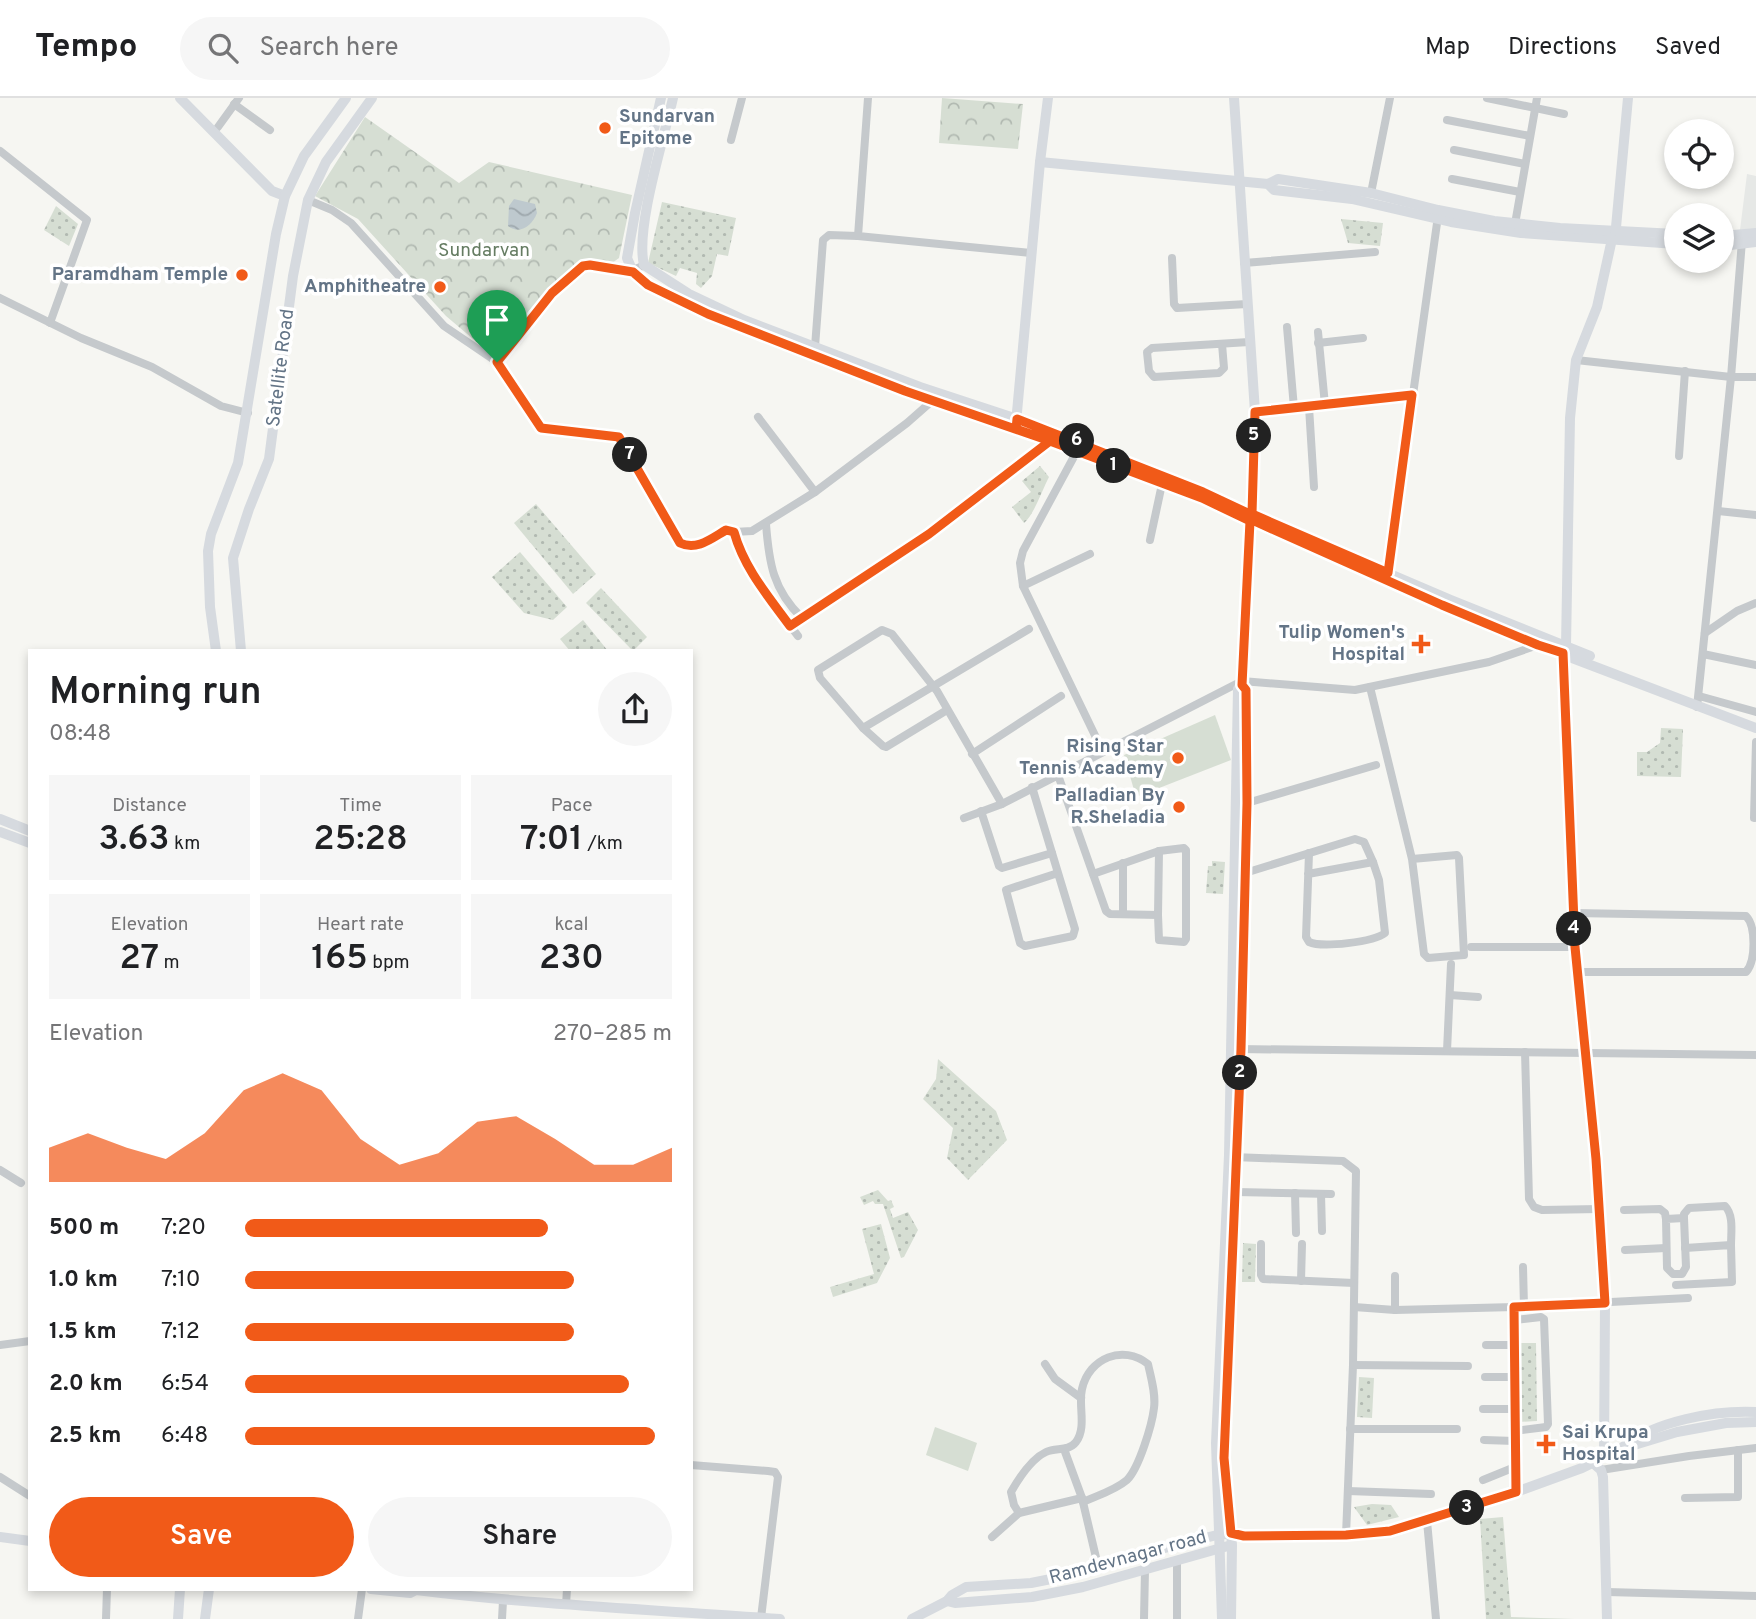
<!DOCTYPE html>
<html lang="en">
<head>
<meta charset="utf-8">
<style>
  body { margin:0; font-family:Overpass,sans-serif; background:#f6f6f6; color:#202124; height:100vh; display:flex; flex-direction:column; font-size:26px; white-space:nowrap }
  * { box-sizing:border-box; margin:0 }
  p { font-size:23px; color:#757577 }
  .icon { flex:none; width:38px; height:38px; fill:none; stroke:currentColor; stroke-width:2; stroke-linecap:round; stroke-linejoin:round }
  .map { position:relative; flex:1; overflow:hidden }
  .panel { position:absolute; left:28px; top:551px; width:665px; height:942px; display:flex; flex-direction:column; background:#fff; border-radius:0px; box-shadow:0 4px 10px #0003 }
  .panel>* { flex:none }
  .tools { position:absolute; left:1664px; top:21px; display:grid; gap:14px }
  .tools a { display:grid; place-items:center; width:70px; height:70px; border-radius:50%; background:#fff; box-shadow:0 4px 10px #0003; font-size:35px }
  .pin { position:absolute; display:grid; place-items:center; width:60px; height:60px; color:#fff; margin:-72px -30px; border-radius:50% 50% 50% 0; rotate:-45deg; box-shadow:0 0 7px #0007 }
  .pin .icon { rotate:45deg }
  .km { position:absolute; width:35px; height:35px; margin:-18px; border-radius:50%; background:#222; color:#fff; font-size:19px; line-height:35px; text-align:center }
  .round { display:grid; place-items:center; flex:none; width:74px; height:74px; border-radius:37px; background:#f6f6f6 }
  .overview { display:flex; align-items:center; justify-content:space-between; height:119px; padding:0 21px }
  h1 { font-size:38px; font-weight:600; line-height:52px }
  .figures { display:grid; grid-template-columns:repeat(3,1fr); gap:10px; height:119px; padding:7px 21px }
  .figures div { display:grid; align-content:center; border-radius:0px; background:#f6f6f6; text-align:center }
  .figures b { font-size:35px; font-weight:600 }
  .figures small { font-size:19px; font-weight:400 }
  .figures p { font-size:19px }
  .chart { height:196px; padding:14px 21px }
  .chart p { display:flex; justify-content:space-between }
  .chart svg { width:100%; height:126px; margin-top:7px; fill:#f15a18; opacity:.7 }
  .action { display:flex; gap:14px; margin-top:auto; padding:14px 21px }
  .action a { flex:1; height:80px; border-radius:42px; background:#f15a18; color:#fff; font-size:28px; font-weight:600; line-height:80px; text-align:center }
  .action a+a { background:#f6f6f6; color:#202124 }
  ul { padding:0 21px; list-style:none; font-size:23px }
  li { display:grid; grid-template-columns:112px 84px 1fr; align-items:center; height:52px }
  li i { height:18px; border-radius:9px; background:#f15a18 }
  header { display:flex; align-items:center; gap:42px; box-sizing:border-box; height:98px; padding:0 35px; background:#fff; border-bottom:2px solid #e0e0e0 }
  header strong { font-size:33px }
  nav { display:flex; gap:38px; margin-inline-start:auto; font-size:24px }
  .search { width:490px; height:63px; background:#f6f6f6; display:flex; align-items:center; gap:18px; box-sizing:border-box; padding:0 24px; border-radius:38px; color:#757577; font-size:26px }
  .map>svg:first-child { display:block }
  .built { fill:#e6e8e6 }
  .grass { fill:url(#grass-dots) }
  .forest { fill:url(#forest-crowns) }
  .pitch { fill:#d6ded3 }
  .water { fill:url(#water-waves) }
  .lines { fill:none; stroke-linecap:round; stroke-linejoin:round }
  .street { stroke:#c5c9cc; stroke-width:8 }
  .secondary { stroke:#d6dadf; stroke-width:10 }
  .route-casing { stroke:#fff; stroke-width:14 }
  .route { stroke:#f15a18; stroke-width:9 }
  .poi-dot { fill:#f15a18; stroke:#fff; stroke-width:2.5 }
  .labels { text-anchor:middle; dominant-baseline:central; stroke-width:7; stroke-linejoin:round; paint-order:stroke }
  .poi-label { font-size:19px; font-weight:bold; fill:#637486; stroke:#fff; text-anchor:end }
  .park-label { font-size:19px; fill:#657c62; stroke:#fff }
  .street-label { font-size:19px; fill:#637486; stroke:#fff }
</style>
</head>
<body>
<header>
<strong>Tempo</strong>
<div class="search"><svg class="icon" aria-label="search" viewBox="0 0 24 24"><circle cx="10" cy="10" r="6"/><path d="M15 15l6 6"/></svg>Search here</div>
<nav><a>Map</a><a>Directions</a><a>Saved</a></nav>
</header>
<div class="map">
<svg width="1756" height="1521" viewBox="0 0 1756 1521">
  <defs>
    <pattern id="grass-dots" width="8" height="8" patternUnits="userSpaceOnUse" patternTransform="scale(1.75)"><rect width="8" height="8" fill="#d6ded3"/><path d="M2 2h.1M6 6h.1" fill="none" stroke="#b1b9b1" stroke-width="1.8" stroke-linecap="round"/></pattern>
    <pattern id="forest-crowns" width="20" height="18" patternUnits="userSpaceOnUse" patternTransform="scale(1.75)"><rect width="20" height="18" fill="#d6ded3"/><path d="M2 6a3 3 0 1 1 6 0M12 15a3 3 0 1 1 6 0" fill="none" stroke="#b1b9b1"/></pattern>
    <pattern id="water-waves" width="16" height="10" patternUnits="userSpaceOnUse" patternTransform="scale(1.75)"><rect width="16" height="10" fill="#bec9ce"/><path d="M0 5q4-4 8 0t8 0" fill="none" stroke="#9ea8ad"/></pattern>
  </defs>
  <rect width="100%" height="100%" fill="#f6f6f2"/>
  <path class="built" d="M 1747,76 L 1756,78 L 1756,133 L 1740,132 Z"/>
  <g class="grass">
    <path d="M 662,104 L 736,120 L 728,158 L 717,156 L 712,178 L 701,190 L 696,186 L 697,175 L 680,170 L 676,178 L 648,165 Z"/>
    <path d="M 56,108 L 78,126 L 69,148 L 44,132 Z"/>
    <path d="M 1341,121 L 1383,125 L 1380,148 L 1348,145 Z"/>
    <path d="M 1040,368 L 1049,379 C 1042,392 1034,417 1024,425 L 1012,409 L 1031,394 L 1022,383 Z"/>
    <path d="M 536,406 L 596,476 L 573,496 L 514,425 Z"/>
    <path d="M 520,454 L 567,509 L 553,522 L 524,515 L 492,479 Z"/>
    <path d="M 601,490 L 647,539 L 633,553 L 586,505 Z"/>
    <path d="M 583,522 L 608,553 L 570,553 L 560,541 Z"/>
    <path d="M 1661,630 L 1683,631 L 1681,679 L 1637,678 L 1637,654 L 1647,654 L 1660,645 Z"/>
    <path d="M 1212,763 L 1225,764 L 1223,796 L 1206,795 L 1208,768 L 1212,768 Z"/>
    <path d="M 938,961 L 996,1013 L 1007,1042 L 968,1082 L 947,1060 L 953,1030 L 923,1001 L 936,981 Z"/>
    <path d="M 878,1092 L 888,1103 L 891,1102 L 894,1109 L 890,1111 L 893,1120 L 908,1114 L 918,1132 L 904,1159 L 901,1160 L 883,1106 L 875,1106 L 873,1103 L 864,1107 L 860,1099 Z"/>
    <path d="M 881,1126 L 890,1160 L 877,1185 L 833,1199 L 830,1189 L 874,1176 L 862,1131 Z"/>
    <path d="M 1243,1145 L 1256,1146 L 1255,1184 L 1242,1184 Z"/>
    <path d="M 1518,1245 L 1536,1245 L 1537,1323 L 1519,1324 Z"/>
    <path d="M 1359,1279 L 1374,1280 L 1372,1320 L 1357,1319 Z"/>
    <path d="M 1372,1406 L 1391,1407 L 1399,1419 L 1367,1427 L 1354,1409 Z"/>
    <path d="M 1503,1419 L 1511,1519 L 1575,1521 L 1486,1521 L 1480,1421 Z"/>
  </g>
  <g class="forest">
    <path d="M 942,0 L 1023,6 L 1018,51 L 939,45 Z"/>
    <path d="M 365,19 L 459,85 L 489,64 L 632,97 L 619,160 L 608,168 L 580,162 L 548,191 L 503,243 L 486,252 L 446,218 L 358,121 L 315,98 Z"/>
  </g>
  <g class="pitch">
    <path d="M 1215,617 L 1231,662 L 1136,699 L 1124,657 Z"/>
    <path d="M 935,1329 L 977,1345 L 968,1373 L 926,1357 Z"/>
  </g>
  <path class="water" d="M 514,101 L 535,106 L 537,115 C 532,128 520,137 508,128 L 509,108 Z"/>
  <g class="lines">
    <g class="street">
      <path d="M 868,0 L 858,138 L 1031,155"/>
      <path d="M 1487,0 L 1564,16"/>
      <path d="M 234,6 L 270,32"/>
      <path d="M 1447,22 L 1530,38"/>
      <path d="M 218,29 L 239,0"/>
      <path d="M 731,42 L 742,0"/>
      <path d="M 1454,52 L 1525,66"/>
      <path d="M 0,53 L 87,122 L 50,225"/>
      <path d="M 1452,81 L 1520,94"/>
      <path d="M 1371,95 L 1390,0"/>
      <path d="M 308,102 L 332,112 L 351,125 L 444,228 L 497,264 L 552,195 L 583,168 C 607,164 620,181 644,167"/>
      <path d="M 1515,126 L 1537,0"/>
      <path d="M 1172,160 L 1174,206 L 1177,210 L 1247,206"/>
      <path d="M 1244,165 L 1375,154"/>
      <path d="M 0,200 L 81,240 L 152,269 L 221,308 L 248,315"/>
      <path d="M 1287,229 L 1294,310"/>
      <path d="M 1318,234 L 1325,307"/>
      <path d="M 1318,245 L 1363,240"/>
      <path d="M 1222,246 L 1224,270 L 1219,275 L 1154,279 L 1149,273 L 1147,254 L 1152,250 L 1249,244"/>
      <path d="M 815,249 L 823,142 L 829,137 L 858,138"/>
      <path d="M 1576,262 L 1731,279 L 1756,279"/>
      <path d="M 497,264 L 541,330 L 619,339 L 680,445 C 697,453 711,441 726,432 L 734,434 C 745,474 774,506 798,538"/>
      <path d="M 1309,309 L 1314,389"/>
      <path d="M 1255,314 L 1412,297"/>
      <path d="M 1077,353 L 1023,453 L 1020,465 L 1023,488 L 1103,654"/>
      <path d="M 1679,358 L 1685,273"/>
      <path d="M 815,394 L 907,325 L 932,303"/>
      <path d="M 1718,413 L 1756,417"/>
      <path d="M 766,426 C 769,465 773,492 802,520"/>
      <path d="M 734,434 L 752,433 L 815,394 L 758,319"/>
      <path d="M 1150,442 L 1162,386"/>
      <path d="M 1388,475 L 1438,118"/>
      <path d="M 1023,488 L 1090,456"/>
      <path d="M 790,528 L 929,437 L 1050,343"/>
      <path d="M 1705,535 L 1737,513 L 1756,505"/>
      <path d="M 1703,556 L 1756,567"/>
      <path d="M 1370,589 L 1412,761 L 1424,856 L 1428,860 L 1464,857 L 1459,760 L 1457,757 L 1412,761"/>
      <path d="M 1699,598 L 1756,614"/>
      <path d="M 1697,609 L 1731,279 L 1742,143"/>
      <path d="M 947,612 L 886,649 L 883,648 L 863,630 L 820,580 L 818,572 L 882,532 L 892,536 L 937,593 L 1002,706"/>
      <path d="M 863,630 L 1029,531"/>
      <path d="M 972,656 L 1061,598"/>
      <path d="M 1058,677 L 1106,813 L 1110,816 L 1158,817 L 1159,753"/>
      <path d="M 1032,689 L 1075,831 L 1073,838 L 1025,848 L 1020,845 L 1006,792 L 1058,775"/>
      <path d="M 1247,705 L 1376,667"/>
      <path d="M 981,713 L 999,768 L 1002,770 L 1052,755"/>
      <path d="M 964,720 L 1002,706 L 1242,583 L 1355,592 L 1489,564 L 1538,547"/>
      <path d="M 1754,720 L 1756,644"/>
      <path d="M 1123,765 L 1123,816"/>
      <path d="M 1245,775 L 1355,741 L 1364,744 L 1373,764"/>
      <path d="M 1093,776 L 1159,753 L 1184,750 L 1186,752 L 1186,841 L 1184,844 L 1159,842 L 1158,817"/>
      <path d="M 1308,776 L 1373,764 L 1379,782 L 1385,835 C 1374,844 1322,850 1309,844 L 1306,839 L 1309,755"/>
      <path d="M 1573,815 L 1746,818 C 1756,828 1756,863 1746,874 L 1577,874"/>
      <path d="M 1471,849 L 1575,849"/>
      <path d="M 1450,897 L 1478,899"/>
      <path d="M 1238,951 L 1756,957"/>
      <path d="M 1447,953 L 1451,866"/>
      <path d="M 1525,954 L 1529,1101 L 1534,1109 L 1542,1112 L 1599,1111"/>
      <path d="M 1233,1059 L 1343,1063 L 1356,1073 L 1353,1267 L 1346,1437"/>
      <path d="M 0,1072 L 21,1085"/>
      <path d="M 1236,1094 L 1331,1096"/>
      <path d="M 1295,1095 L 1296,1135"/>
      <path d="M 1321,1096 L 1322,1133"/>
      <path d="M 1624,1112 L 1660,1111 L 1665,1115 L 1666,1121"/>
      <path d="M 1684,1120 L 1686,1169 L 1682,1176 L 1673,1176 L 1667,1170 L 1666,1121 Z"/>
      <path d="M 1684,1120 L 1684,1116 L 1689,1110 L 1725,1108 C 1734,1117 1731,1135 1731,1147"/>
      <path d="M 1261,1146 L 1261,1177 L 1263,1181 L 1354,1185"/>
      <path d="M 1625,1152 L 1666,1150"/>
      <path d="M 1523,1169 L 1524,1209"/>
      <path d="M 1301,1183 L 1302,1146"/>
      <path d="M 1676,1187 L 1732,1184 L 1731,1147 L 1685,1150"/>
      <path d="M 1354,1209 L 1395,1212 L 1515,1209 L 1688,1200"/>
      <path d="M 1515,1209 L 1516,1394"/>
      <path d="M 1395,1212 L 1395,1178"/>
      <path d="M 1515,1222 L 1541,1219 L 1544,1221 L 1548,1326 L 1546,1329 L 1515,1333"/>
      <path d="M 0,1247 L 30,1243"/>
      <path d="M 1486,1247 L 1515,1247"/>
      <path d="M 1045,1266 L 1055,1281 L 1081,1300"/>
      <path d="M 1353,1267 L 1468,1268"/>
      <path d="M 1485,1279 L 1515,1279"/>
      <path d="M 1483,1311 L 1515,1311"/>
      <path d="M 1350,1331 L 1457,1331"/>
      <path d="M 1484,1342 L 1515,1343"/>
      <path d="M 1064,1351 L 1082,1400 L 1098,1468"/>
      <path d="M 691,1367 L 768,1373 L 775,1374 L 778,1379 L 761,1520"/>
      <path d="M 1601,1372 L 1689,1358 L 1756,1350"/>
      <path d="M 0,1379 L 30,1398"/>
      <path d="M 1483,1382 L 1515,1369"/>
      <path d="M 1348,1393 L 1431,1396"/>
      <path d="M 1082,1400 L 1019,1415 L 1014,1407 L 1011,1394 C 1019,1380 1031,1361 1046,1354 C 1056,1349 1068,1354 1076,1344 C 1087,1329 1078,1308 1082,1291 C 1089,1260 1123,1246 1148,1266 C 1151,1280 1156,1296 1154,1310 C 1152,1327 1139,1370 1127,1382 C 1114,1393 1098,1397 1083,1404"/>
      <path d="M 1685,1400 L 1738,1399 L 1738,1352"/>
      <path d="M 1427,1423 L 1436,1521"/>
      <path d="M 992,1439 L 1019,1415"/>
      <path d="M 1177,1463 L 1177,1521"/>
      <path d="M 1607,1494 L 1756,1498"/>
      <path d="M 566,1507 L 567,1491"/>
      <path d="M 106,1521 L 107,1491"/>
      <path d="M 358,1521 L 362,1491"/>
      <path d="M 502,1521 L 503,1503"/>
      <path d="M 1144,1521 L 1145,1472"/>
    </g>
    <g class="secondary">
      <path d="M 180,0 L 272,93 L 285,98"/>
      <path d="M 661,0 L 635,115 L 627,160 L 633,174 L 648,187 L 708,216 L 905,293 L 1050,343 L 1202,400 L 1248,420"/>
      <path d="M 673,0 C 664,41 635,130 644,167 L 689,196 L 744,222 L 920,289 L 1017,321 L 1182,386"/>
      <path d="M 1234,0 L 1255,314 L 1252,416"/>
      <path d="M 1040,64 L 1268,86 L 1274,92 L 1352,101 L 1451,124 L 1521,135 L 1676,146"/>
      <path d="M 1268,86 L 1278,81 L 1371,95 L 1438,112 L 1494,123 L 1560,130 L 1676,136"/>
      <path d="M 1722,138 L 1756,135"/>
      <path d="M 1615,140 L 1628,0"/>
      <path d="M 1722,148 L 1756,144"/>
      <path d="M 1016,325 L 1040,64 L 1048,0"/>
      <path d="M 1252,422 L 1311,450 L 1538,547 L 1756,630"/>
      <path d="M 1294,435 L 1451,502 L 1590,558"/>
      <path d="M 216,553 L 210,509 L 208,453 L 211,436 L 238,365 L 276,136 L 285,98 L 304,58 L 346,0"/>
      <path d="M 241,553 L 233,460 L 249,411 L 269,361 L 293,178 L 308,102 L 326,64 L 372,0"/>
      <path d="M 0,721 L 30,733"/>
      <path d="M 0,734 L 30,745"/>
      <path d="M 1623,1349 C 1655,1323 1715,1312 1756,1314"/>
      <path d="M 1604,1358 L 1605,1205 L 1596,1061 L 1575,849 L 1563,555 L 1566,548 L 1570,320 L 1576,262 L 1597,209 L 1612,141"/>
      <path d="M 1592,1364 L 1601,1372 L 1603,1379 L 1607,1521"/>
      <path d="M 0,1439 L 30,1443"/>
      <path d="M 371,1491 L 410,1495 L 416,1492 C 537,1507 659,1512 780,1521"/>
      <path d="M 947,1503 L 955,1505 L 1032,1499 L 1083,1489 L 1228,1448"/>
      <path d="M 178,1521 L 180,1491"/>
      <path d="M 205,1521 L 209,1491"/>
      <path d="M 912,1521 L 947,1503 L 952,1497 L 966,1489 L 1031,1485 L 1076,1476 L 1113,1463 L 1221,1436 L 1346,1437 L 1390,1433 L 1516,1394 L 1582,1370 L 1621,1351 L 1677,1334 L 1726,1325 L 1756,1324"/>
      <path d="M 1222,1521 L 1216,1345 L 1229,1057 L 1238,591 L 1242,587 L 1250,423"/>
      <path d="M 1231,1521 L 1232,1447 L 1225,1360 L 1241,951 L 1247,705 L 1246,591 L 1242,587"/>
    </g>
  </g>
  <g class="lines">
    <defs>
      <path id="route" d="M 497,264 L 552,195 L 583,168 L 590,167 L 633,174 L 648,187 L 708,216 L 905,293 L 1050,343 L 1202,400 L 1250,423 L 1242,587 L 1246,592 L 1247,705 L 1241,951 L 1224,1360 L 1231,1435 L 1244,1438 L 1346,1437 L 1390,1433 L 1516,1394 L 1514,1209 L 1605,1205 L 1596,1061 L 1575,849 L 1563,555 L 1538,547 L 1442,507 L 1252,422 L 1254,420 L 1252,416 L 1255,314 L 1412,297 L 1388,475 L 1252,416 L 1250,416 L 1203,394 L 1017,321 L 1016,331 L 1050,343 L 929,436 L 790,528 C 768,498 744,470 734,434 L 726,432 C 712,440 697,453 680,445 L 619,339 L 541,330 L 497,264"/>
    </defs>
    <use href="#route" class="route-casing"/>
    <use href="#route" class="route"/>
  </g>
  <g class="poi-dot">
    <circle cx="605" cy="30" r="7"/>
    <circle cx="242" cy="177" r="7"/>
    <circle cx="440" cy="189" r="7"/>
    <path d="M1417.5 535.5h7v7h7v7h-7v7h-7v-7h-7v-7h7z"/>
    <circle cx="1178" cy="660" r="7"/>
    <circle cx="1179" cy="709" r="7"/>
    <path d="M1542.5 1335.5h7v7h7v7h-7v7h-7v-7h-7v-7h7z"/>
  </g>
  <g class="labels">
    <g class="poi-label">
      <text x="619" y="19" text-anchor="start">Sundarvan<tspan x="619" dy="22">Epitome</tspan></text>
      <text x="228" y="177">Paramdham Temple</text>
      <text x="426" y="189">Amphitheatre</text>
      <text x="1405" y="535">Tulip Women's<tspan x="1405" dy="22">Hospital</tspan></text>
      <text x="1164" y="649">Rising Star<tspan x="1164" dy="22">Tennis Academy</tspan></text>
      <text x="1165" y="698">Palladian By<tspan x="1165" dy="22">R.Sheladia</tspan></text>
      <text x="1562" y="1335" text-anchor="start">Sai Krupa<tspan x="1562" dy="22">Hospital</tspan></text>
    </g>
    <g class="park-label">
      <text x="484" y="153">Sundarvan</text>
    </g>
    <g class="street-label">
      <text transform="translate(281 270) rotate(-83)">Satellite Road</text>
      <text transform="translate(1128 1460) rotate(-15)">Ramdevnagar road</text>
    </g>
  </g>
</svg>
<div class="tools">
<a><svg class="icon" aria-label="locate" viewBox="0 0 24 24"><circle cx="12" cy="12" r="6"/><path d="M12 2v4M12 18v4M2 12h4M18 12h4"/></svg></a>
<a><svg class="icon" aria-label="layers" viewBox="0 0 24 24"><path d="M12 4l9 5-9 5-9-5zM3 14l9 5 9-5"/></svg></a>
</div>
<div class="pin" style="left:497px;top:264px;background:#1e9e55"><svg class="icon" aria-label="arrive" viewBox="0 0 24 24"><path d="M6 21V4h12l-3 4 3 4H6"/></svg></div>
<b class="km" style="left:1114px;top:368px">1</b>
<b class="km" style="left:1240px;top:975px">2</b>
<b class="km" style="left:1467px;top:1410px">3</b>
<b class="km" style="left:1574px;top:831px">4</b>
<b class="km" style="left:1254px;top:338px">5</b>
<b class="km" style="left:1077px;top:343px">6</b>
<b class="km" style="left:630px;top:357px">7</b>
<section class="panel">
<div class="overview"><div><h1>Morning run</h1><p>08:48</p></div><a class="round"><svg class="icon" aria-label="share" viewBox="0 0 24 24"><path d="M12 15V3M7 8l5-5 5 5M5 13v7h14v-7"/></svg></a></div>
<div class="figures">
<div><p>Distance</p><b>3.63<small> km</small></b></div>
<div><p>Time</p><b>25:28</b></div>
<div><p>Pace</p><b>7:01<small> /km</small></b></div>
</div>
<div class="figures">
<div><p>Elevation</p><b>27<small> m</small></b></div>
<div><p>Heart rate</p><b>165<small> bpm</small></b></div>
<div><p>kcal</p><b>230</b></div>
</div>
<div class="chart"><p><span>Elevation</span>270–285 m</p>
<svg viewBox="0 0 160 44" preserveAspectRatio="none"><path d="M0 44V32L10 27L20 32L30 36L40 27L50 12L60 6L70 12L80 29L90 38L100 34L110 23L120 21L130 29L140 38L150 38L160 32V44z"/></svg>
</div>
<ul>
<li><b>500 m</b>7:20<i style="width:71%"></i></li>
<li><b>1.0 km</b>7:10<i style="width:77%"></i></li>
<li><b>1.5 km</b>7:12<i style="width:77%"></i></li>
<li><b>2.0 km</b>6:54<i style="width:90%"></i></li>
<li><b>2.5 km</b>6:48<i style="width:96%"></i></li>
</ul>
<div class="action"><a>Save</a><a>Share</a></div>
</section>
</div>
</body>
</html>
